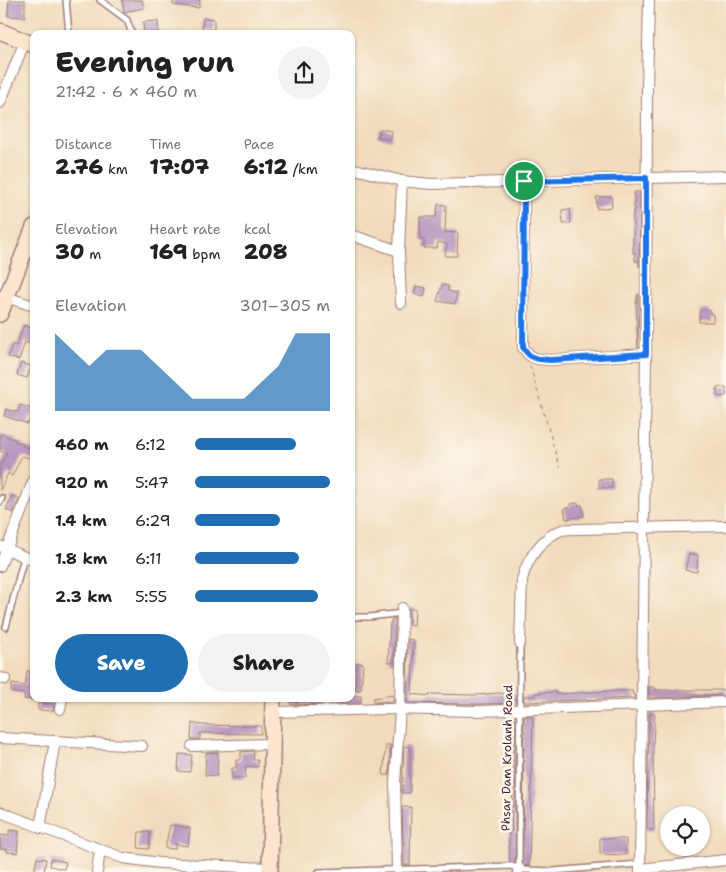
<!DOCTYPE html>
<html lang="en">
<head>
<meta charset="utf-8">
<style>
  body { margin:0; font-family:"Shantell Sans",sans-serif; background:#f2f2f2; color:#222; height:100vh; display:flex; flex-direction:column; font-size:19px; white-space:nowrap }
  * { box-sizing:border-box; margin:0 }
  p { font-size:16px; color:#767676 }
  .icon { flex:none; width:28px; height:28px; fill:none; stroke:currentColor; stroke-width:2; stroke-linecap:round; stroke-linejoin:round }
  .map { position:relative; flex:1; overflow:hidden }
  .panel { position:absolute; left:30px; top:30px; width:325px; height:672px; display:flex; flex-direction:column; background:#fff; border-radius:10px; box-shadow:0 1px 4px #0004 }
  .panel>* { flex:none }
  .tools { position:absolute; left:660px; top:806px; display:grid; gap:10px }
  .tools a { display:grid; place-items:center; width:50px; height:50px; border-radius:50%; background:#fff; box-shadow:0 1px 4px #0004; font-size:25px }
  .pin { position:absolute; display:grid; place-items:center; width:42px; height:42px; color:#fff; margin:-21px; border:2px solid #fff; border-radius:50%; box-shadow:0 1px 5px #0007 }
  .round { display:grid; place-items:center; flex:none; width:52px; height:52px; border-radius:26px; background:#f2f2f2 }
  .head { display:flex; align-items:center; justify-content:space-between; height:85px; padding:0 25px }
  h1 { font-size:28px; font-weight:800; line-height:38px }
  .stats { display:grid; grid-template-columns:repeat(3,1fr); gap:8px; height:85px; padding:5px 25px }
  .stats div { display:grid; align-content:center }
  .stats b { font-size:21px; font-weight:800 }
  .stats small { font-size:14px; font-weight:400 }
  .stats p { font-size:14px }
  .chart { height:140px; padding:10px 25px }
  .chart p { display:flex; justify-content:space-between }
  .chart svg { width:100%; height:90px; margin-top:5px; fill:#1f6fb2; opacity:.7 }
  .primary-button { display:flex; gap:10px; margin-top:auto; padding:10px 25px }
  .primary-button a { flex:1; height:58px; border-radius:30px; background:#1f6fb2; color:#fff; font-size:20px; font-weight:800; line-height:58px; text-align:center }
  .primary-button a+a { background:#f2f2f2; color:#222 }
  ul { padding:0 25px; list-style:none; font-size:16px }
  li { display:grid; grid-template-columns:80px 60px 1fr; align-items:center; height:38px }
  li i { height:12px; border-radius:6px; background:#1f6fb2 }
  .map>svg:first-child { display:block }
  .building { fill:#b898c0 }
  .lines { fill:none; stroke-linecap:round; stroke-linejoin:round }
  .lane-casing { stroke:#9e7d74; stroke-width:8 }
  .street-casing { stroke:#9e7d74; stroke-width:12 }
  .secondary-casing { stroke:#9e7d74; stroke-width:18 }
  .path { stroke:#9e7d74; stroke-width:1; stroke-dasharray:4 4; stroke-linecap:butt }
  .lane { stroke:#fff; stroke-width:5 }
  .street { stroke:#fff; stroke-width:10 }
  .secondary { stroke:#fce5cf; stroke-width:15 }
  .route-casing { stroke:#fff; stroke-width:10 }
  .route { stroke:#1a73e8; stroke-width:6 }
  .labels { text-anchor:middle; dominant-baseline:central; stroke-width:5; stroke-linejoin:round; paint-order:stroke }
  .street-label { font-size:12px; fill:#4a1f2b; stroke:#fbf7ec }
</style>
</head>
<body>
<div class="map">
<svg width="726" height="872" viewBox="0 0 726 872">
  <rect width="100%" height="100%" fill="#fbf7ec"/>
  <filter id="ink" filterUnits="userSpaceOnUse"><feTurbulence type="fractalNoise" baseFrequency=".02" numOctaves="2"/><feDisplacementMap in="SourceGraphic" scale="10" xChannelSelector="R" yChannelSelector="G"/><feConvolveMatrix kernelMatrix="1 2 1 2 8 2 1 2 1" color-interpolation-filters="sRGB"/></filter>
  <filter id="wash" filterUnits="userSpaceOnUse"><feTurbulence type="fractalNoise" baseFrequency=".0096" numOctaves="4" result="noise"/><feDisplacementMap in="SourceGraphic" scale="20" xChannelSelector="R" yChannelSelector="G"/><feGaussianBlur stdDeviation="1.12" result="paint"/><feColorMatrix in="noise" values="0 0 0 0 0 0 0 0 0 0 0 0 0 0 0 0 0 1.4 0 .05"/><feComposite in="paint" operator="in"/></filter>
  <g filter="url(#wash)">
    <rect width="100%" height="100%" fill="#f2dbbc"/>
    <g id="blocks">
      <g class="building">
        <path d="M 9,0 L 25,0 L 25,17 L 8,16 Z"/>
        <path d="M 122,0 L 142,0 L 144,8 L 124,12 Z"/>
        <path d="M 173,0 L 200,0 L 199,8 L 173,5 Z"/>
        <path d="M 203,18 L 214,19 L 214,30 L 202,29 Z"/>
        <path d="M 158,21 L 158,33 L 144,33 L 143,22 Z"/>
        <path d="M 380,129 L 392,131 L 391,140 L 377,137 Z"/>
        <path d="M 634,192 L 640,192 L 639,267 L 639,261 L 635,261 L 635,253 L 633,253 L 633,211 L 634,211 Z"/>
        <path d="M 611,196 L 612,207 L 597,209 L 596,197 Z"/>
        <path d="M 438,204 L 446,205 L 445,232 L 458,233 L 457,256 L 445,256 L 447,244 L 438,242 L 437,248 L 424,248 L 424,239 L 420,240 L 420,217 L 436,217 Z"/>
        <path d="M 570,209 L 571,223 L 563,224 L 562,210 Z"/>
        <path d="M 442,285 L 448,286 L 448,291 L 457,293 L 455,304 L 437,301 Z"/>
        <path d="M 416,286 L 426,288 L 424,297 L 414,294 Z"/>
        <path d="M 638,294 L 639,294 L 638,348 L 636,304 Z"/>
        <path d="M 700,310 L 710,310 L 710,314 L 713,314 L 713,322 L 699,322 Z"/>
        <path d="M 24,325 L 34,329 L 34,345 L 25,342 L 19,360 L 8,357 L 12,344 L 16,346 Z"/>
        <path d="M 21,363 L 31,366 L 27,378 L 17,375 Z"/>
        <path d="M 717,387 L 726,387 L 726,396 L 717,397 Z"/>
        <path d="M 20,405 L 33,409 L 28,424 L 4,416 L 6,409 L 18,412 Z"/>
        <path d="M 0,434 L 15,439 L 15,441 L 23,444 L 23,446 L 34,450 L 34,459 L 22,456 L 12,476 L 8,473 L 0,491 L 0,466 L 7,453 L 0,451 Z"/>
        <rect x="599" y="479" width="13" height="9"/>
        <path d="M 12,496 L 19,499 L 13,513 L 6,510 Z"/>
        <path d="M 578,503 L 579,506 L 582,505 L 584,516 L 566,519 L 564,508 L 570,507 L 570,504 Z"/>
        <path d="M 689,554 L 698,555 L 697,572 L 685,570 Z"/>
        <path d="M 409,609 L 415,609 L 414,626 L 409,625 Z"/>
        <path d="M 395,618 L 394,663 L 388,662 L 390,624 L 392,619 Z"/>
        <path d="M 408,639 L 414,640 L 412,694 L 430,696 L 430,694 L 476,695 L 499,693 L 515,695 L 515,703 L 479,704 L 407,703 Z"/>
        <path d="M 356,663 L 363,663 L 361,690 L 355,690 Z"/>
        <path d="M 27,671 L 34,671 L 34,700 L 24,699 L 24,694 L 11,692 L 12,684 L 25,686 Z"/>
        <path d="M 649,687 L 655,687 L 655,690 L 726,690 L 726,695 L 649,698 Z"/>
        <path d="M 610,691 L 632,691 L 633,695 L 635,695 L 635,698 L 524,702 L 524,696 L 535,696 L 535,693 L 556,692 L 556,694 Z"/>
        <path d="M 351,695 L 361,696 L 361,703 L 338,703 L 338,699 L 351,699 Z"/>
        <path d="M 393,695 L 393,702 L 373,702 L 373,698 Z"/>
        <path d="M 298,699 L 322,699 L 321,704 L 291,705 L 291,702 L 298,703 Z"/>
        <path d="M 38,703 L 54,704 L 53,711 L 38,710 Z"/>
        <path d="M 655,713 L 653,742 L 654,830 L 647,830 L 649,714 Z"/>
        <path d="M 524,716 L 533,716 L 529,866 L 525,866 L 523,863 Z"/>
        <path d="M 514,717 L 515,717 L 515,863 L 510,862 L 509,841 L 509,831 L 512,831 L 511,807 L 513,807 L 512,782 Z"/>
        <path d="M 192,723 L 201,725 L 261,726 L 261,734 L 200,733 L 200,739 L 191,739 Z"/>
        <path d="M 386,745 L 391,745 L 389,775 L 383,775 Z"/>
        <path d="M 404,746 L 410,747 L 410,793 L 402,793 Z"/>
        <path d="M 254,751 L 253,760 L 258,760 L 258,767 L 246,766 L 245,778 L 232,778 L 232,768 L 236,768 L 236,760 L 241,760 L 241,752 Z"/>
        <path d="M 218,752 L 217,776 L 205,775 L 206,753 Z"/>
        <path d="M 179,754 L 192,755 L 190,772 L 178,771 Z"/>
        <path d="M 402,807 L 411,807 L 410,865 L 404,865 Z"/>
        <path d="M 170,825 L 190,828 L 188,846 L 175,844 L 175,849 L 165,848 Z"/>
        <path d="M 9,830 L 19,831 L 17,853 L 7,852 L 7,849 L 0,849 L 1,835 L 9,836 Z"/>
        <path d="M 139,832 L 150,832 L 149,849 L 138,848 Z"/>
        <path d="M 600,838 L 626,839 L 626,855 L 600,854 Z"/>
        <path d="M 37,858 L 46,859 L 44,872 L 34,872 Z"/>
        <path d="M 51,859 L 66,862 L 64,869 L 50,866 Z"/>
      </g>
    </g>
  </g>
  <g filter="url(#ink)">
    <use href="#blocks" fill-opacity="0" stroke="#9e7d74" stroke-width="1"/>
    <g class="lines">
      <defs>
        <g id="lane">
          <path d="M 66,0 L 69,34"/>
          <path d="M 100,0 L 127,20 L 132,34"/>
          <path d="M 0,502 L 2,498"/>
          <path d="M 351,617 L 369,617 L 402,613"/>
          <path d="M 6,627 L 24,557"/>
          <path d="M 519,868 L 520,643"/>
          <path d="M 319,872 L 511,866 L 524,870 L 553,871 L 639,864"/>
        </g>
        <g id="street">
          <path d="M 0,103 L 25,41"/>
          <path d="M 351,168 L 402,181 L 431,184 L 726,176"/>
          <path d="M 524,181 L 523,347 C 531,360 536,359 551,360 L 646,354"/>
          <path d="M 351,235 L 399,251"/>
          <path d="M 2,296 L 34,306"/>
          <path d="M 401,303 L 399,251 L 402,181"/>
          <path d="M 0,546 L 34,561"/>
          <path d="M 0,566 L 34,479"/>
          <path d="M 520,643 L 522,580 C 526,561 542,536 562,530 C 567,529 573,529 578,529 L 726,526"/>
          <path d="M 0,678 L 5,679"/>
          <path d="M 60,709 L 62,699"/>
          <path d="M 273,712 L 388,709 L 479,711 L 726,702"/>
          <path d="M 0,738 L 142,746"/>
          <path d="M 192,746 L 273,744"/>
          <path d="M 0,812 L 123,858 L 160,863 L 270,868"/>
          <path d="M 40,828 L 55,741"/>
          <path d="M 397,869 L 395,783 L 400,710 L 402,608"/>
          <path d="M 640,869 L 726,860"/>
          <path d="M 97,872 L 100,850"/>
          <path d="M 518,872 L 519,868"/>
          <path d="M 640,872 L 646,354 L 647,90 L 649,0"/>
        </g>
        <g id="secondary">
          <path d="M 0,31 L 34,45"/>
          <path d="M 0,314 L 34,227"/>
          <path d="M 270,872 L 273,699"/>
        </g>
      </defs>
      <use href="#lane" class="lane-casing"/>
      <use href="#street" class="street-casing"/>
      <use href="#secondary" class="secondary-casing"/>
      <path class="path" d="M 530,366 L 560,468"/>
      <use href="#lane" class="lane"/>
      <use href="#street" class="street"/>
      <use href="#secondary" class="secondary"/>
    </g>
  </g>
  <g class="lines" filter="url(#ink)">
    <defs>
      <path id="route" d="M 646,178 L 646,354 L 551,360 C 536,359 531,360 523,347 L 524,181 Z"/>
    </defs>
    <use href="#route" class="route-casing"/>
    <use href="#route" class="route"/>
  </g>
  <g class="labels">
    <g class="street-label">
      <text transform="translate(507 758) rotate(-89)">Phsar Dam Krolanh Road</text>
    </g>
  </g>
</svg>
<div class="tools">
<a><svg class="icon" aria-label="locate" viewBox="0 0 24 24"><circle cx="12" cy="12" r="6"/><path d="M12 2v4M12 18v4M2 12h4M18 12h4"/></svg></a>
</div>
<div class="pin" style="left:524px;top:181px;background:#1e9e55"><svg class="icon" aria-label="arrive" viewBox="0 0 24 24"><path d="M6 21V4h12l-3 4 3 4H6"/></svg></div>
<section class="panel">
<div class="head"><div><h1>Evening run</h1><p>21:42 · 6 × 460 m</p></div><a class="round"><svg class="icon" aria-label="share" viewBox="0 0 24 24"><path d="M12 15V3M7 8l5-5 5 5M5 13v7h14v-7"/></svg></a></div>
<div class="stats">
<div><p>Distance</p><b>2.76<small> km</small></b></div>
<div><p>Time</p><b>17:07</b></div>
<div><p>Pace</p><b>6:12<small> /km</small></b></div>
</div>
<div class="stats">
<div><p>Elevation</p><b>30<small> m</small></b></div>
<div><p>Heart rate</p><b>169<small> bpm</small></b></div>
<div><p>kcal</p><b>208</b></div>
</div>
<div class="chart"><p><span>Elevation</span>301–305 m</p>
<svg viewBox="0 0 160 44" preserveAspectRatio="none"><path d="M0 44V6L10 14L20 22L30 14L40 14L50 14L60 22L70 30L80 38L90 38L100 38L110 38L120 30L130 22L140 6L150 6L160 6V44z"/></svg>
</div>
<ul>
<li><b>460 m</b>6:12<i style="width:75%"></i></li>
<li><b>920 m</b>5:47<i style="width:100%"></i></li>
<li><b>1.4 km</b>6:29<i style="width:63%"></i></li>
<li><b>1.8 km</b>6:11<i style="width:77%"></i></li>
<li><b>2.3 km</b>5:55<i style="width:91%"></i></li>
</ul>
<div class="primary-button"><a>Save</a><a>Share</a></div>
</section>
</div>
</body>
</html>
